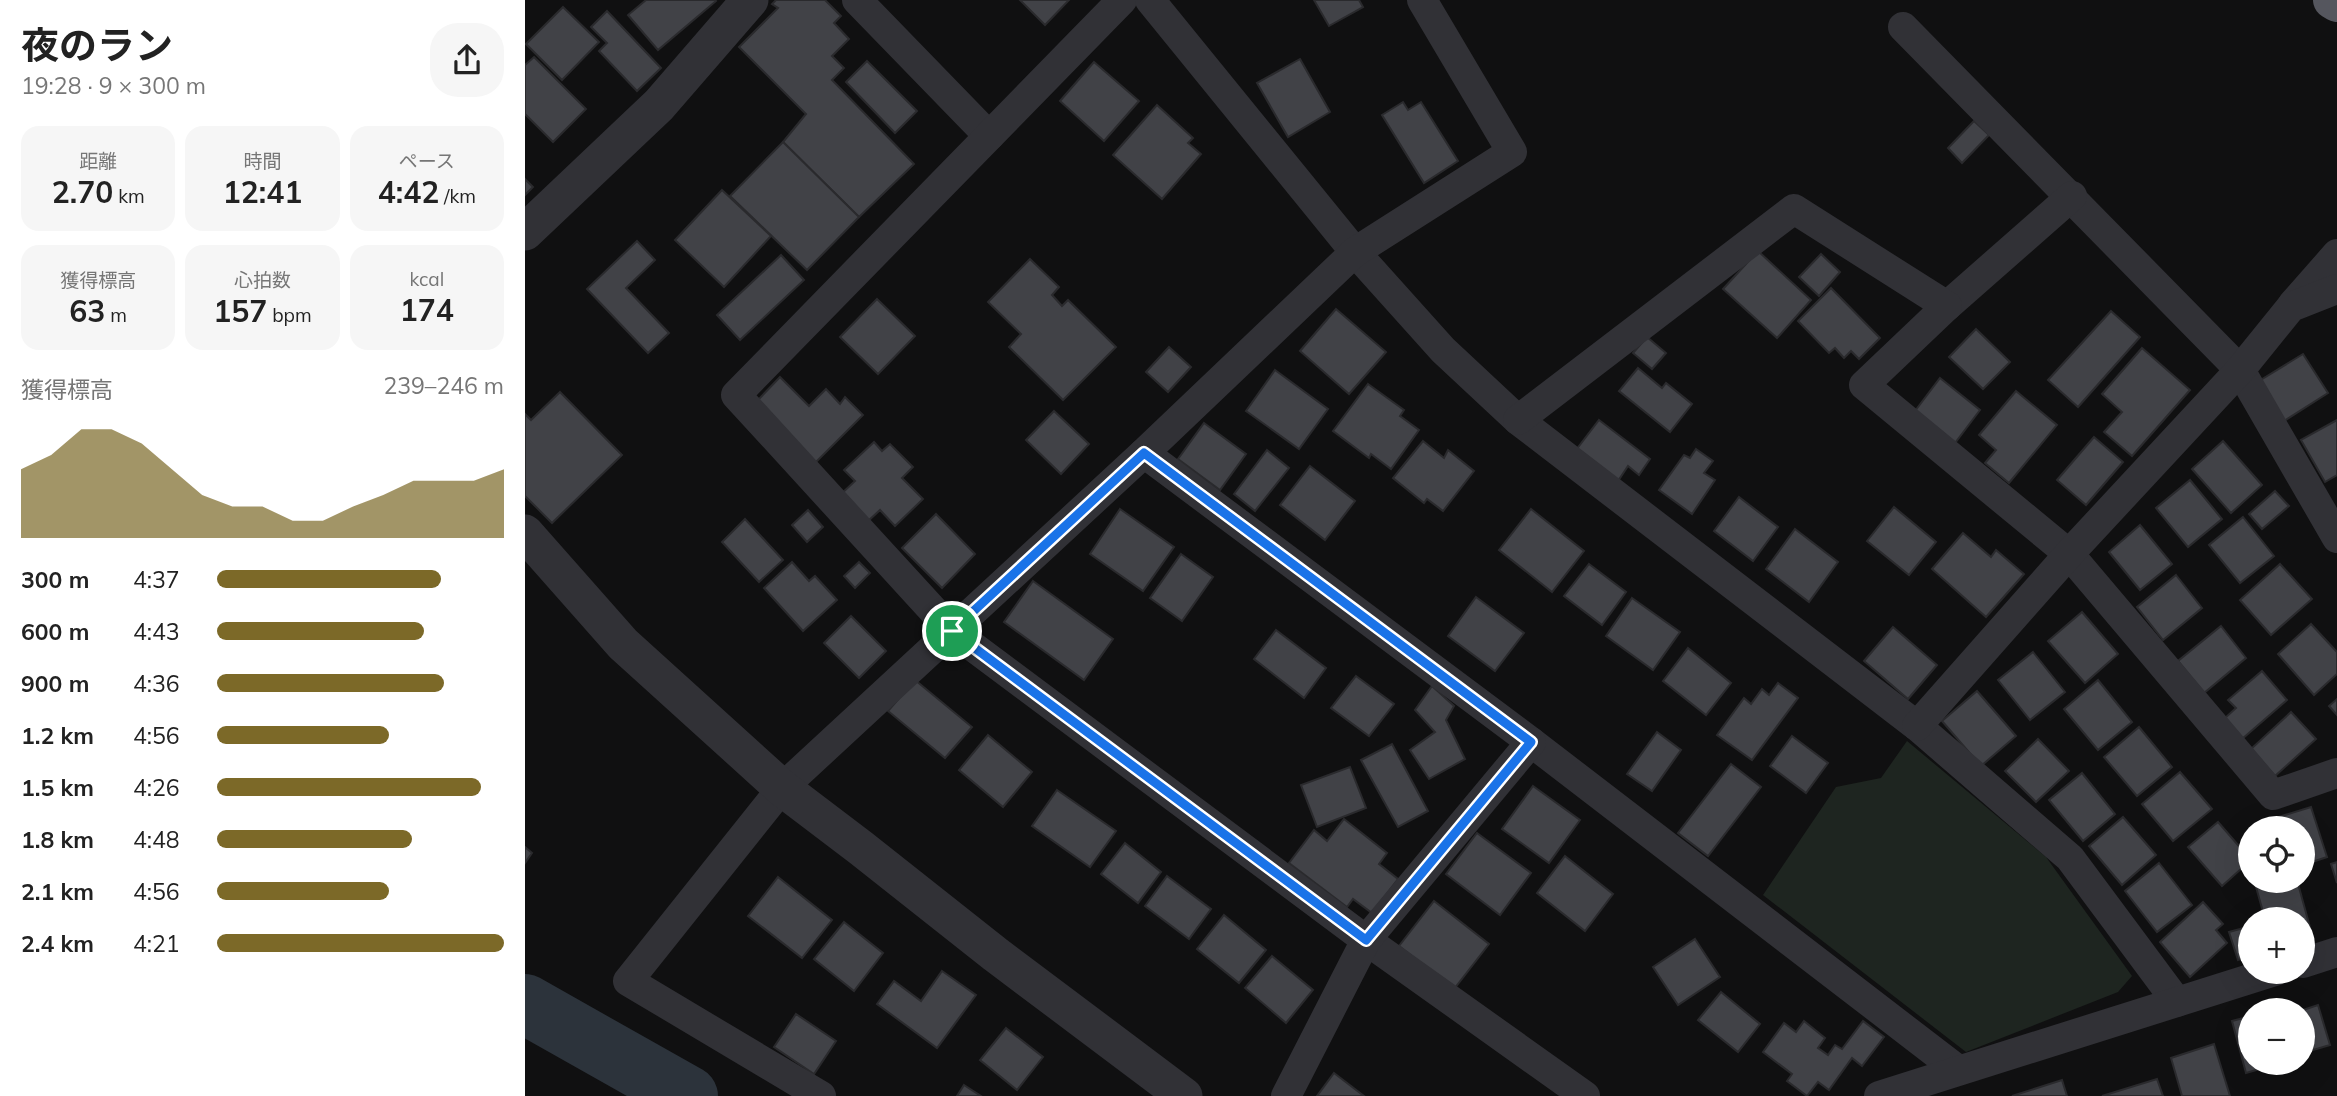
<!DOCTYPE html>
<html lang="ja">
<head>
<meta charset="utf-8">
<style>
  body { margin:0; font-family:Mulish,"Noto Sans JP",sans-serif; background:#f6f6f6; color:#222; height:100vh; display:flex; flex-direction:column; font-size:26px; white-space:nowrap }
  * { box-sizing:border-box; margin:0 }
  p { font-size:23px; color:#767676 }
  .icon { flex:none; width:38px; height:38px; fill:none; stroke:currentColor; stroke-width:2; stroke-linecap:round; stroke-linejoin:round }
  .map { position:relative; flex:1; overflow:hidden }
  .sheet { display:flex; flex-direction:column; background:#fff; width:525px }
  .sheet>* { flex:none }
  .controls { position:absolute; left:1713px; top:816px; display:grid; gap:14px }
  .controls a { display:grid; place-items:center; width:77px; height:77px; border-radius:50%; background:#fff; box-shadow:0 7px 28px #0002; font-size:35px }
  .pin { position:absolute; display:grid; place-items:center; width:60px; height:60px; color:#fff; margin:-30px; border:4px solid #fff; border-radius:50%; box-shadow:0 2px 7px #0007 }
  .round { display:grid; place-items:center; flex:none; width:74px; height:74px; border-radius:28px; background:#f6f6f6 }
  .headline { display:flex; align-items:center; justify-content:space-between; height:119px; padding:0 21px }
  h1 { font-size:38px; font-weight:700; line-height:52px }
  .stats { display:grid; grid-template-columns:repeat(3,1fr); gap:10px; height:119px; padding:7px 21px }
  .stats div { display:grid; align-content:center; border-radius:18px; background:#f6f6f6; text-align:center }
  .stats b { font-size:30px; font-weight:700 }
  .stats small { font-size:19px; font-weight:400 }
  .stats p { font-size:19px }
  .chart { height:196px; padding:14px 21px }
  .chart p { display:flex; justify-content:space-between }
  .chart svg { width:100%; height:126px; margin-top:7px; fill:#7c6928; opacity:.7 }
  ul { padding:0 21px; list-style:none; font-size:23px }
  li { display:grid; grid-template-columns:112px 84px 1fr; align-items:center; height:52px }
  li i { height:18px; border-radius:9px; background:#7c6928 }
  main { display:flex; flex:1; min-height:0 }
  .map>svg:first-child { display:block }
  .green { fill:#1e2520 }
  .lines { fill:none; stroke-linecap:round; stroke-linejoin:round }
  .river { stroke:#2c333b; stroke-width:60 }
  .building { fill:#414247; stroke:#2a2a2d; stroke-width:2 }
  .minor { stroke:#313136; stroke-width:30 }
  .tertiary { stroke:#313136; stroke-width:37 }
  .trunk { stroke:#55565e; stroke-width:38 }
  .route-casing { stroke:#fff; stroke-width:14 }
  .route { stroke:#1a73e8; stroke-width:9 }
</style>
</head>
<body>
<main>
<section class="sheet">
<div class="headline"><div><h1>夜のラン</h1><p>19:28 · 9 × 300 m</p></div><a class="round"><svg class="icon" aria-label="share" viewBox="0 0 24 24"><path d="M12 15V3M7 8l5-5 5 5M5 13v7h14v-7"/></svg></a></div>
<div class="stats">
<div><p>距離</p><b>2.70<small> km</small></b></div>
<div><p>時間</p><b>12:41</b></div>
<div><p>ペース</p><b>4:42<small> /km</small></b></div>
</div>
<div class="stats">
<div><p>獲得標高</p><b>63<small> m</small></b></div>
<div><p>心拍数</p><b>157<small> bpm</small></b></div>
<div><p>kcal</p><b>174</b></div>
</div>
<div class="chart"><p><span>獲得標高</span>239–246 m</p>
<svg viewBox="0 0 160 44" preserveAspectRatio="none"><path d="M0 44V20L10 15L20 6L30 6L40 11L50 20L60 29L70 33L80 33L90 38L100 38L110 33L120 29L130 24L140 24L150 24L160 20V44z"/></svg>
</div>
<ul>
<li><b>300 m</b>4:37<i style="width:78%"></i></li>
<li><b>600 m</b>4:43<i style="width:72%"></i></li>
<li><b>900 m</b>4:36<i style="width:79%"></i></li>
<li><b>1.2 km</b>4:56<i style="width:60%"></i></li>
<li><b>1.5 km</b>4:26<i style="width:92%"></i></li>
<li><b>1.8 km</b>4:48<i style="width:68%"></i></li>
<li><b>2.1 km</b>4:56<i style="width:60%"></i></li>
<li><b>2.4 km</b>4:21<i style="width:100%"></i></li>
</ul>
</section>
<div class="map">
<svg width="1812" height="1096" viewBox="0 0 1812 1096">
  <rect width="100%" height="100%" fill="#101011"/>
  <path class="green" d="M 1382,741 L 1521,857 L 1607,976 L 1593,992 L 1441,1052 L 1238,895 L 1311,787 L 1356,778 Z"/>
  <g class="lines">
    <path class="river" d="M 0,1004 L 163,1096"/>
  </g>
  <g class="building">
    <path d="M 121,0 L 190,0 L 191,1 L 133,50 L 103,15 Z"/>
    <path d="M 251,0 L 300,0 L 316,16 L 309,23 L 324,39 L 307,56 L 319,68 L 307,80 L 389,164 L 334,217 L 258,142 L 281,114 L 214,47 L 253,8 L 247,4 Z"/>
    <path d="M 495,0 L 544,0 L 520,25 Z"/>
    <path d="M 789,0 L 834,0 L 838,7 L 804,26 Z"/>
    <path d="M 38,7 L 74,42 L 37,80 L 1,44 Z"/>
    <path d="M 82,11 L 136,68 L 112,91 L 74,51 L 82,43 L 66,27 Z"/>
    <path d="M 9,57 L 61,109 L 28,142 L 0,114 L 0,65 Z"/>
    <path d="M 775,59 L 805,112 L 763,137 L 732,83 Z"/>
    <path d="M 342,61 L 392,111 L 370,133 L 321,82 Z"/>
    <path d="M 569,62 L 614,101 L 579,141 L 535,101 Z"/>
    <path d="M 878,102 L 883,110 L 896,102 L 933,161 L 899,183 L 857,115 Z"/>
    <path d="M 632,105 L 668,138 L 663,143 L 676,154 L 637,199 L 588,155 Z"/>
    <path d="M 1449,121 L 1464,135 L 1437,163 L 1423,148 Z"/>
    <path d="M 258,142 L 334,217 L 282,270 L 205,196 Z"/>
    <path d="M 0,179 L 8,187 L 0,195 Z"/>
    <path d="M 197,190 L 246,236 L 199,287 L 150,240 Z"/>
    <path d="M 112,241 L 130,260 L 101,288 L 144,333 L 123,353 L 62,289 Z"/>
    <path d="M 1233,251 L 1286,300 L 1252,338 L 1198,289 Z"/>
    <path d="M 1296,254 L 1315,272 L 1294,296 L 1274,277 Z"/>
    <path d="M 256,255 L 279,280 L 215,340 L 192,315 Z"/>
    <path d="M 505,259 L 534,287 L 527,295 L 537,306 L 543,300 L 591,347 L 538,400 L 484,347 L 496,334 L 463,302 Z"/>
    <path d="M 1306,288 L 1355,338 L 1334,359 L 1326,351 L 1319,358 L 1310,348 L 1304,353 L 1273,321 Z"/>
    <path d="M 352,299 L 390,336 L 353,374 L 315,337 Z"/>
    <path d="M 811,309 L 861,352 L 824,394 L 775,351 Z"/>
    <path d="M 1586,311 L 1615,337 L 1553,407 L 1523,380 Z"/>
    <path d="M 1451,329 L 1485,362 L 1458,389 L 1424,357 Z"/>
    <path d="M 1122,337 L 1141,353 L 1127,369 L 1108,353 Z"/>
    <path d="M 644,347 L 666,367 L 643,392 L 621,372 Z"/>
    <path d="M 1617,348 L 1665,390 L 1607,456 L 1579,432 L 1597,412 L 1577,394 Z"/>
    <path d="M 1778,354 L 1803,393 L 1759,421 L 1734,381 Z"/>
    <path d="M 1113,368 L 1137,388 L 1141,383 L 1167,404 L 1145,432 L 1094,391 Z"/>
    <path d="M 750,370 L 803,409 L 774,449 L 721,411 Z"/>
    <path d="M 255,377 L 284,406 L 301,389 L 315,404 L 320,397 L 338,415 L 286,467 L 232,401 Z"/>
    <path d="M 1415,378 L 1455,410 L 1430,443 L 1390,411 Z"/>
    <path d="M 843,384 L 879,410 L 875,416 L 894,430 L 866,469 L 846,454 L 844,458 L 808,431 Z"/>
    <path d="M 1491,391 L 1532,425 L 1484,483 L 1460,463 L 1471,450 L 1454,435 Z"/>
    <path d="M 35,392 L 97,455 L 27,523 L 0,496 L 0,414 L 6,420 Z"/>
    <path d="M 529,411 L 564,444 L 536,474 L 501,440 Z"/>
    <path d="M 1074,420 L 1125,459 L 1114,475 L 1103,466 L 1093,481 L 1051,450 Z"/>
    <path d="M 1812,420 L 1812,475 L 1800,482 L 1776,440 Z"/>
    <path d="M 679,423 L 721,454 L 695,490 L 653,459 Z"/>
    <path d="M 1569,437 L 1598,462 L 1561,505 L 1532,480 Z"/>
    <path d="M 898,441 L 919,458 L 923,450 L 949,471 L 918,511 L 902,499 L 899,503 L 868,478 Z"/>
    <path d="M 1698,441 L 1737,485 L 1706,513 L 1667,469 Z"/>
    <path d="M 349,442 L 357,451 L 365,444 L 388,467 L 377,478 L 398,499 L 370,526 L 355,510 L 342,522 L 315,495 L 330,481 L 319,470 Z"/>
    <path d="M 1171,449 L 1188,461 L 1179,473 L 1190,480 L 1167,514 L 1134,490 L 1159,455 L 1165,458 Z"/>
    <path d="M 742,450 L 764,468 L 730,511 L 709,494 Z"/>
    <path d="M 785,466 L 830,501 L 800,540 L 755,505 Z"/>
    <path d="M 1665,480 L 1697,519 L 1663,547 L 1631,508 Z"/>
    <path d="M 1750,491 L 1764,506 L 1737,529 L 1724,514 Z"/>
    <path d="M 1214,497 L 1253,527 L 1228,561 L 1189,531 Z"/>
    <path d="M 1369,507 L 1411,542 L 1384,575 L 1342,541 Z"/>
    <path d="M 595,509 L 649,547 L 618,591 L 565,554 Z"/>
    <path d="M 1006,509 L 1059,551 L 1027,592 L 974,550 Z"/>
    <path d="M 283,510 L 298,527 L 282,542 L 267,525 Z"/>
    <path d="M 411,514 L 450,554 L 417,588 L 377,548 Z"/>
    <path d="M 1718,517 L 1749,556 L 1715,583 L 1684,545 Z"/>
    <path d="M 220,519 L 258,560 L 234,582 L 197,542 Z"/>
    <path d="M 1615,525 L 1647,564 L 1615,590 L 1584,552 Z"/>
    <path d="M 1270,529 L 1313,562 L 1284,602 L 1241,569 Z"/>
    <path d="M 1438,533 L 1466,557 L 1471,550 L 1499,574 L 1461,617 L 1407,569 Z"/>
    <path d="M 656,554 L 688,577 L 657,621 L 625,598 Z"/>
    <path d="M 267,562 L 284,581 L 290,576 L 312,600 L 278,631 L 239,588 Z"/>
    <path d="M 334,562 L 345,573 L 330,588 L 319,576 Z"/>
    <path d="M 1064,564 L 1101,592 L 1077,625 L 1039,596 Z"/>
    <path d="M 1755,564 L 1787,599 L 1746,635 L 1715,600 Z"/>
    <path d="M 1651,575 L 1677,608 L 1638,640 L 1612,607 Z"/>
    <path d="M 508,581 L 588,639 L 559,680 L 479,622 Z"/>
    <path d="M 951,597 L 999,633 L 970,671 L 923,636 Z"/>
    <path d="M 1107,598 L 1155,632 L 1128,670 L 1081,636 Z"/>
    <path d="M 1557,612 L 1593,654 L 1560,683 L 1523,641 Z"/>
    <path d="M 326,616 L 361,651 L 334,678 L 299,643 Z"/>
    <path d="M 1786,624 L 1812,652 L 1812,674 L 1789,695 L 1753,654 Z"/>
    <path d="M 1696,626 L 1721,658 L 1679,693 L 1653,661 Z"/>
    <path d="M 1368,627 L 1412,665 L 1383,699 L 1339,661 Z"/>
    <path d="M 751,630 L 801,668 L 779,698 L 729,659 Z"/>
    <path d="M 1163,648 L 1206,683 L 1181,715 L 1138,681 Z"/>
    <path d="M 1508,652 L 1540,692 L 1505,720 L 1473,680 Z"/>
    <path d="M 1737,671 L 1762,700 L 1717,739 L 1700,718 L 1711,708 L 1703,700 Z"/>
    <path d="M 831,676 L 869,704 L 844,736 L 806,708 Z"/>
    <path d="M 390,680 L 447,727 L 420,758 L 363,711 Z"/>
    <path d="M 1573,680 L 1607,722 L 1573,750 L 1539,709 Z"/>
    <path d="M 1253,683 L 1273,698 L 1227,760 L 1192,735 L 1219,698 L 1226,704 L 1237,689 L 1244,695 Z"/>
    <path d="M 907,686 L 929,706 L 921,720 L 940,759 L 904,779 L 885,750 L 910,732 L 890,710 Z"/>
    <path d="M 1452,691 L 1491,736 L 1456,766 L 1417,721 Z"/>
    <path d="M 1812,699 L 1812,715 L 1804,706 Z"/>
    <path d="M 1766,712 L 1791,739 L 1750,776 L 1726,749 Z"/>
    <path d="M 1614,727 L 1647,767 L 1612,796 L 1579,757 Z"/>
    <path d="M 1132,732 L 1156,750 L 1127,791 L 1102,774 Z"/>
    <path d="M 463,735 L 507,772 L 478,807 L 434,770 Z"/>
    <path d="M 1267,736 L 1303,763 L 1281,793 L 1245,766 Z"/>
    <path d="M 1513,739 L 1544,771 L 1511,802 L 1480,771 Z"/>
    <path d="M 867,744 L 903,811 L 873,827 L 836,760 Z"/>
    <path d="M 1206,764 L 1236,787 L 1183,856 L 1153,833 Z"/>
    <path d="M 825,767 L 841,808 L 792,827 L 776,785 Z"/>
    <path d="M 1655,772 L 1687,809 L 1648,841 L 1617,804 Z"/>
    <path d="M 1557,773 L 1590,814 L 1558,841 L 1524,800 Z"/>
    <path d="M 1008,786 L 1055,820 L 1024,863 L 977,829 Z"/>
    <path d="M 532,790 L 591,831 L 565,867 L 507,826 Z"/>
    <path d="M 1786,807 L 1802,857 L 1778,865 L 1778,828 L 1747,828 L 1744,820 Z"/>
    <path d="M 1598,817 L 1631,855 L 1597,885 L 1564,846 Z"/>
    <path d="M 819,819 L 862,853 L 854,864 L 873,879 L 847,913 L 828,899 L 822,907 L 764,863 L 789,830 L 802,841 Z"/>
    <path d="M 1693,822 L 1726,860 L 1697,886 L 1663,847 Z"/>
    <path d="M 952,833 L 1006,873 L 975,915 L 921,874 Z"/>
    <path d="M 600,843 L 636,872 L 613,903 L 576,874 Z"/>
    <path d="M 0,847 L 7,853 L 0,863 Z"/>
    <path d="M 1040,856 L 1088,894 L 1060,931 L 1012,893 Z"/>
    <path d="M 1812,862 L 1812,883 L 1806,864 Z"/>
    <path d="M 1634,863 L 1667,905 L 1632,932 L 1600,891 Z"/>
    <path d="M 642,876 L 686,909 L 664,939 L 620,906 Z"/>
    <path d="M 253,877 L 307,920 L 277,958 L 223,916 Z"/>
    <path d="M 1756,880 L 1772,880 L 1786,931 L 1778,933 L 1778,919 L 1740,919 L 1731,887 Z"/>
    <path d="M 909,901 L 964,944 L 929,989 L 874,946 Z"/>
    <path d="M 1678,902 L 1698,924 L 1691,930 L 1702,943 L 1665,977 L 1635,942 Z"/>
    <path d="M 699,915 L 741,950 L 714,983 L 672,949 Z"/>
    <path d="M 319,922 L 358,953 L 329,991 L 289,959 Z"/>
    <path d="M 1726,926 L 1726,956 L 1713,960 L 1704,932 Z"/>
    <path d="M 1170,939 L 1195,977 L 1153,1005 L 1128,967 Z"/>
    <path d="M 747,956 L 788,990 L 761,1023 L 720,988 Z"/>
    <path d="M 417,971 L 451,995 L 412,1048 L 352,1004 L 369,981 L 396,1001 Z"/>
    <path d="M 1196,992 L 1235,1024 L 1213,1052 L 1173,1020 Z"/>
    <path d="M 1793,1005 L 1805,1045 L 1778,1053 L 1778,1010 Z"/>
    <path d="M 271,1014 L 311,1041 L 289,1074 L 249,1047 Z"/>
    <path d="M 1726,1016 L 1726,1062 L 1756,1063 L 1721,1073 L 1707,1021 Z"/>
    <path d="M 1279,1021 L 1300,1038 L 1293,1048 L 1303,1055 L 1310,1045 L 1317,1049 L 1338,1021 L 1359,1037 L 1337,1066 L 1327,1058 L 1304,1090 L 1293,1082 L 1282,1096 L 1262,1081 L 1267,1074 L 1238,1052 L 1259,1023 L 1271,1032 Z"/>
    <path d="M 481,1028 L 518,1057 L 492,1090 L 455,1060 Z"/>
    <path d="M 1689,1044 L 1705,1096 L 1657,1096 L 1646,1058 Z"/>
    <path d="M 809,1073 L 839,1096 L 792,1096 Z"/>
    <path d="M 1632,1079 L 1638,1096 L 1577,1096 Z"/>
    <path d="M 1537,1080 L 1542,1096 L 1487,1096 Z"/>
    <path d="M 439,1085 L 456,1096 L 432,1096 Z"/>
  </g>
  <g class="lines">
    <g class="minor">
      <path d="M 332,0 L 464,136"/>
      <path d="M 597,0 L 211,395 L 427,631 L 841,940 L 1060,1096"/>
      <path d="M 625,0 L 830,252 L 918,350 L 993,420 L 1392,726 L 1545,858 L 1652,1002"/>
      <path d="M 1378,27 L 1715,370 L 1812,538"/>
      <path d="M 1768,304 L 1812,254"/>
      <path d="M 1422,306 L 1547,196"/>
      <path d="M 993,420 L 1269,209 L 1422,306 L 1339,385 L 1544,554 L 1748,795 L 1812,773"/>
      <path d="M 619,453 L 1006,742 L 1433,1070"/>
      <path d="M 1392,726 L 1544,554 L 1715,370 L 1766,307 L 1812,289"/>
      <path d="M 1778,963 L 1812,952"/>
      <path d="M 296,1096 L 103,981 L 257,788 L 619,453 L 830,252 L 987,152 L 897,0"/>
      <path d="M 761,1096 L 841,940 L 1006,742"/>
      <path d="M 1354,1096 L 1750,971"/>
    </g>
    <g class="tertiary">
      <path d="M 0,232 L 134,105 L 225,0"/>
      <path d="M 0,533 L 98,644 L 257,788 L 336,848 L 470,954 L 659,1096"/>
    </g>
    <path class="trunk" d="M 1807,0 L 1812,3"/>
  </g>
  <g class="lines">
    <defs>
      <path id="route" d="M 619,453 L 1006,742 L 841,940 L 427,631 Z"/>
    </defs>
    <use href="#route" class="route-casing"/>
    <use href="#route" class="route"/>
  </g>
</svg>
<div class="controls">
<a><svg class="icon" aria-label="locate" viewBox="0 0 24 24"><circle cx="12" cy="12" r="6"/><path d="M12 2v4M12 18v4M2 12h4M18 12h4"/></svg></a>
<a>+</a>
<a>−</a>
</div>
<div class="pin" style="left:427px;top:631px;background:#1e9e55"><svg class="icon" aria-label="arrive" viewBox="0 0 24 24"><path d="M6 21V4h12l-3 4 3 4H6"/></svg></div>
</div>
</main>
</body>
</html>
